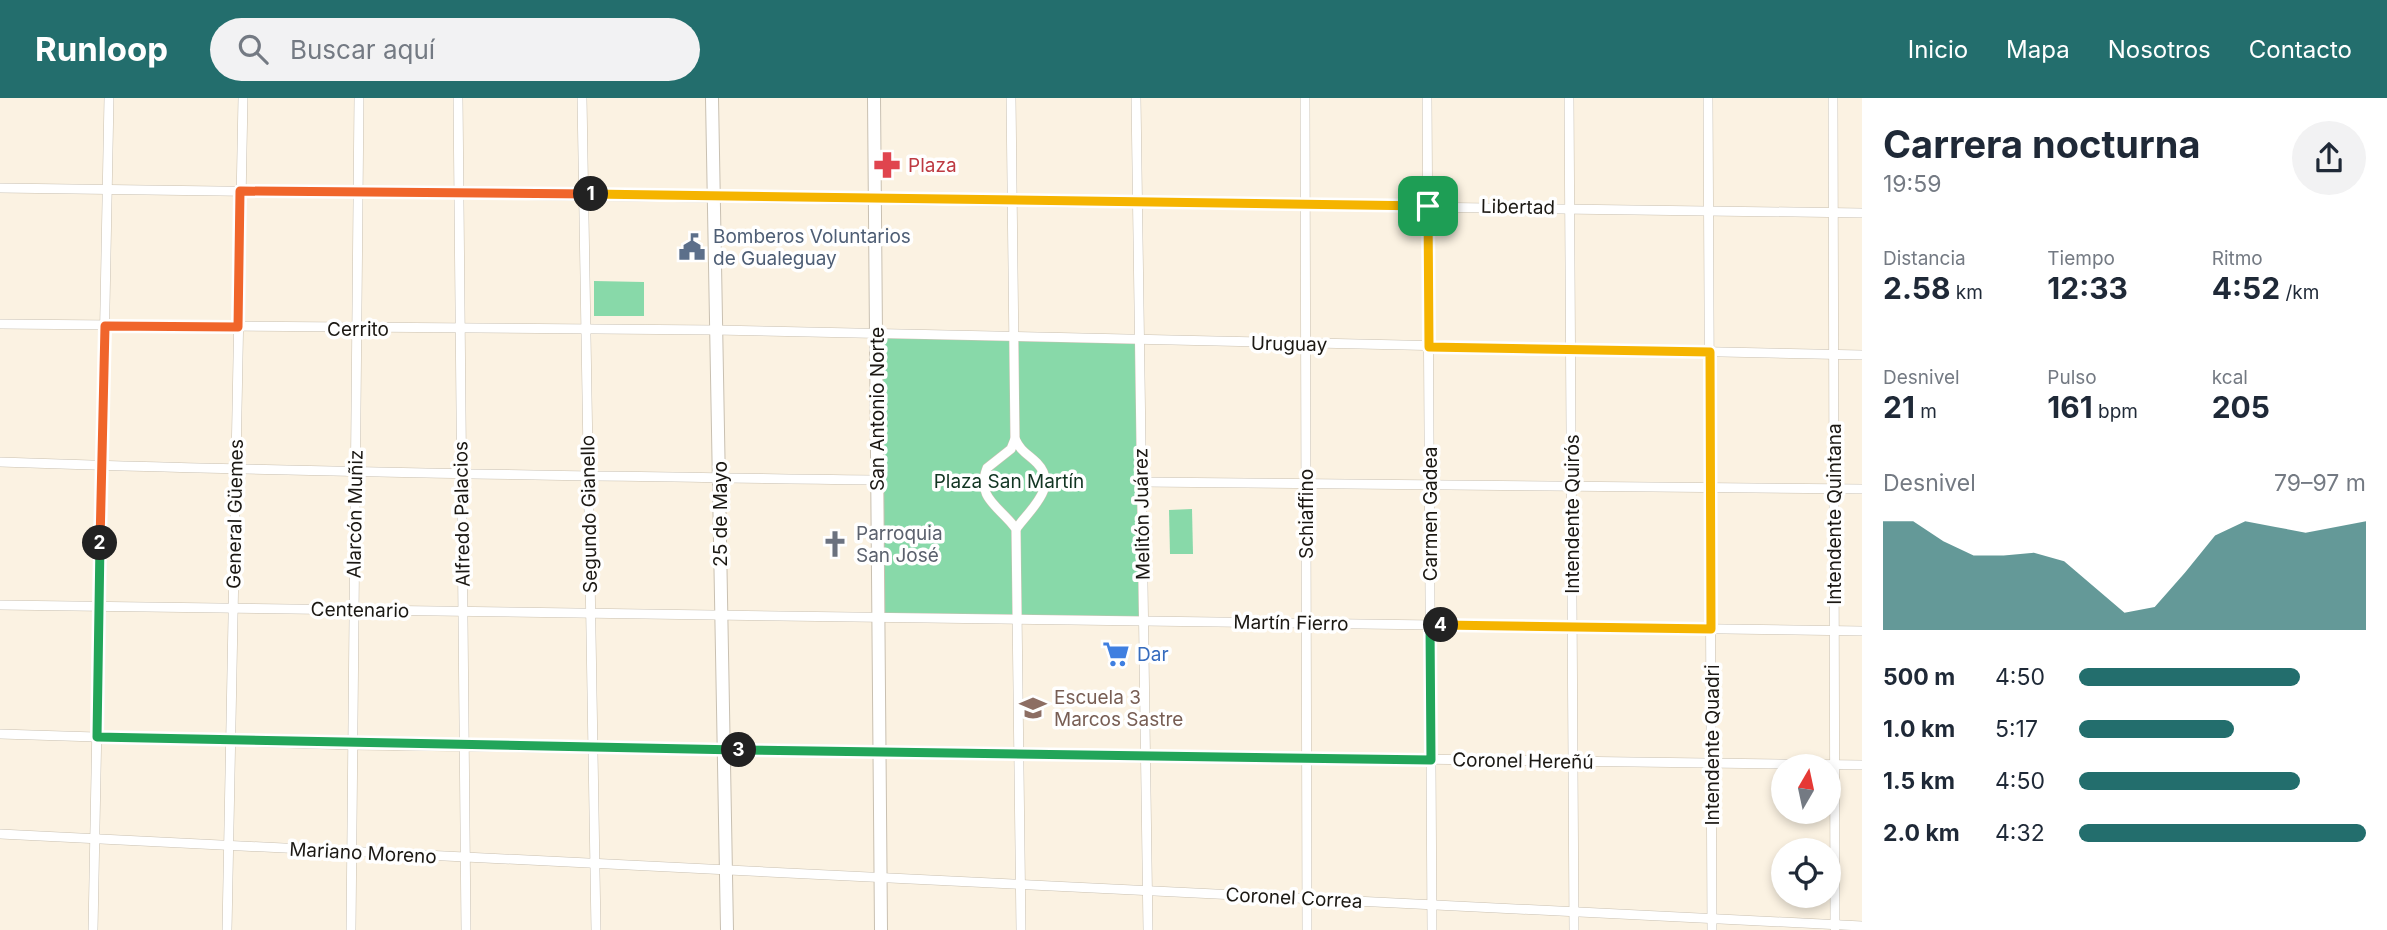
<!DOCTYPE html>
<html lang="es">
<head>
<meta charset="utf-8">
<style>
  body { margin:0; font-family:Inter,sans-serif; background:#f2f2f3; color:#1f2937; height:100vh; display:flex; flex-direction:column; font-size:26px; white-space:nowrap }
  * { box-sizing:border-box; margin:0 }
  p { font-size:23px; color:#747a83 }
  .icon { flex:none; width:38px; height:38px; fill:none; stroke:currentColor; stroke-width:2; stroke-linecap:round; stroke-linejoin:round }
  .map { position:relative; flex:1; overflow:hidden }
  .drawer { display:flex; flex-direction:column; background:#fff; width:525px }
  .drawer>* { flex:none }
  .needle { width:46px; rotate:9deg }
  .buttons { position:absolute; left:1771px; top:656px; display:grid; gap:14px }
  .buttons a { display:grid; place-items:center; width:70px; height:70px; border-radius:50%; background:#fff; box-shadow:0 4px 10px #0003; font-size:35px }
  .pin { position:absolute; display:grid; place-items:center; width:60px; height:60px; color:#fff; margin:-30px; border-radius:14px; box-shadow:0 4px 10px #0006 }
  .km { position:absolute; width:35px; height:35px; margin:-18px; border-radius:50%; background:#222; color:#fff; font-size:19px; line-height:35px; text-align:center }
  .round { display:grid; place-items:center; flex:none; width:74px; height:74px; border-radius:37px; background:#f2f2f3 }
  .summary { display:flex; align-items:center; justify-content:space-between; height:119px; padding:0 21px }
  h1 { font-size:38px; font-weight:700; line-height:52px }
  .stats { display:grid; grid-template-columns:repeat(3,1fr); gap:10px; height:119px; padding:7px 21px }
  .stats div { display:grid; align-content:center }
  .stats b { font-size:30px; font-weight:700 }
  .stats small { font-size:19px; font-weight:400 }
  .stats p { font-size:19px }
  .chart { height:196px; padding:14px 21px }
  .chart p { display:flex; justify-content:space-between }
  .chart svg { width:100%; height:126px; margin-top:7px; fill:#236e6d; opacity:.7 }
  ul { padding:0 21px; list-style:none; font-size:23px }
  li { display:grid; grid-template-columns:112px 84px 1fr; align-items:center; height:52px }
  li i { height:18px; border-radius:9px; background:#236e6d }
  header { display:flex; align-items:center; gap:42px; box-sizing:border-box; height:98px; padding:0 35px; background:#236e6d; color:#fff }
  header strong { font-size:33px }
  nav { display:flex; gap:38px; margin-inline-start:auto; font-size:24px }
  .search { width:490px; height:63px; background:#f2f2f3; display:flex; align-items:center; gap:18px; box-sizing:border-box; padding:0 24px; border-radius:38px; color:#747a83; font-size:26px }
  main { display:flex; flex:1; min-height:0 }
  .map>svg:first-child { display:block }
  .green { fill:#88d9a9 }
  .lines { fill:none; stroke-linecap:round; stroke-linejoin:round }
  .street-casing { stroke:#c9c0b1; stroke-width:10 }
  .secondary-casing { stroke:#c9c0b1; stroke-width:14 }
  .street { stroke:#fff; stroke-width:9 }
  .secondary { stroke:#fff; stroke-width:12 }
  .split-1-casing { stroke:#fff; stroke-width:14 }
  .split-2-casing { stroke:#fff; stroke-width:14 }
  .split-3-casing { stroke:#fff; stroke-width:14 }
  .split-4-casing { stroke:#fff; stroke-width:14 }
  .split-5-casing { stroke:#fff; stroke-width:14 }
  .split-1 { stroke:#f5b400; stroke-width:9 }
  .split-2 { stroke:#f0652b; stroke-width:9 }
  .split-3 { stroke:#22a559; stroke-width:9 }
  .split-4 { stroke:#22a559; stroke-width:9 }
  .split-5 { stroke:#f5b400; stroke-width:9 }
  .labels { text-anchor:middle; dominant-baseline:central; stroke-width:7; stroke-linejoin:round; paint-order:stroke }
  .health-label { font-size:19px; fill:#be3a42; stroke:#fff; text-anchor:start }
  .street-label { font-size:19px; fill:#1b1813; stroke:#fff }
  .service-label { font-size:19px; fill:#4e5e75; stroke:#fff; text-anchor:start }
  .park-label { font-size:19px; fill:#113522; stroke:#fff }
  .worship-label { font-size:19px; fill:#5b616d; stroke:#fff; text-anchor:start }
  .shop-label { font-size:19px; fill:#366cbe; stroke:#fff; text-anchor:start }
  .education-label { font-size:19px; fill:#785e54; stroke:#fff; text-anchor:start }
</style>
</head>
<body>
<header>
<strong>Runloop</strong>
<div class="search"><svg class="icon" aria-label="search" viewBox="0 0 24 24"><circle cx="10" cy="10" r="6"/><path d="M15 15l6 6"/></svg>Buscar aquí</div>
<nav><a>Inicio</a><a>Mapa</a><a>Nosotros</a><a>Contacto</a></nav>
</header>
<main>
<div class="map">
<svg width="1862" height="832" viewBox="0 0 1862 832">
  <rect width="100%" height="100%" fill="#fbf2e2"/>
  <g class="green">
    <path d="M 594,183 L 644,184 L 644,218 L 594,218 Z"/>
    <path d="M 878,236 L 1140,243 L 1143,523 L 878,519 Z"/>
    <path d="M 1192,411 L 1193,456 L 1170,456 L 1169,412 Z"/>
  </g>
  <g class="lines">
    <defs>
      <g id="street">
        <path d="M 458,0 L 466,832"/>
        <path d="M 582,0 L 596,832"/>
        <path d="M 1011,0 L 1015,341 L 1011,351 L 987,370 C 975,401 1001,409 1016,431 L 1021,832"/>
        <path d="M 1136,0 L 1148,832"/>
        <path d="M 1305,0 L 1307,832"/>
        <path d="M 1427,0 L 1432,832"/>
        <path d="M 1569,0 L 1574,832"/>
        <path d="M 1708,0 L 1712,832"/>
        <path d="M 1833,0 L 1835,830"/>
        <path d="M 0,90 L 1862,115"/>
        <path d="M 0,226 L 716,232 L 1862,257"/>
        <path d="M 1015,341 C 1021,354 1028,356 1037,365 C 1060,389 1029,412 1016,431"/>
        <path d="M 0,364 C 292,374 584,378 876,382"/>
        <path d="M 1142,384 L 1862,391"/>
        <path d="M 0,507 L 1862,533"/>
        <path d="M 0,636 L 353,647 L 1862,667"/>
        <path d="M 0,736 L 1862,828"/>
        <path d="M 93,832 L 109,0"/>
        <path d="M 227,832 L 243,0"/>
        <path d="M 351,832 L 359,0"/>
      </g>
      <g id="secondary">
        <path d="M 712,0 L 727,832"/>
        <path d="M 874,0 L 881,832"/>
      </g>
    </defs>
    <use href="#street" class="street-casing"/>
    <use href="#secondary" class="secondary-casing"/>
    <use href="#street" class="street"/>
    <use href="#secondary" class="secondary"/>
  </g>
  <g class="lines">
    <defs>
      <path id="split-1" d="M 591,96 L 1428,108"/>
      <path id="split-2" d="M 100,445 L 105,228 L 238,229 L 240,93 L 591,96"/>
      <path id="split-3" d="M 100,445 L 97,639 L 739,652"/>
      <path id="split-4" d="M 739,652 L 1431,662 L 1430,527 L 1441,527"/>
      <path id="split-5" d="M 1428,108 L 1429,249 L 1710,254 L 1711,531 L 1441,527"/>
    </defs>
    <use href="#split-1" class="split-1-casing"/>
    <use href="#split-2" class="split-2-casing"/>
    <use href="#split-3" class="split-3-casing"/>
    <use href="#split-4" class="split-4-casing"/>
    <use href="#split-5" class="split-5-casing"/>
    <use href="#split-1" class="split-1"/>
    <use href="#split-2" class="split-2"/>
    <use href="#split-3" class="split-3"/>
    <use href="#split-4" class="split-4"/>
    <use href="#split-5" class="split-5"/>
  </g>
  <defs>
    <symbol id="pharmacy-bare" viewBox="-9 -9 18 18"><path d="M-2-6h4v4h4v4h-4v4h-4v-4h-4v-4h4Z" fill="#e0444e" stroke="#fff" stroke-width="2.5" paint-order="stroke"/></symbol>
    <symbol id="civic-bare" viewBox="-9 -9 18 18"><path d="M-.6-6.5H3V-4.5H.6V-3L4-1V1h2V6H-6V1h2V-1L-.6-3ZM-1.2 2.5V6h2.4V2.5Z" fill="#5c6f8a" stroke="#fff" stroke-width="2.5" paint-order="stroke"/></symbol>
    <symbol id="church-bare" viewBox="-9 -9 18 18"><path d="M-1.2-6h2.4v3.5h3.3v2.4h-3.3V6h-2.4V-.1h-3.3v-2.4h3.3Z" fill="#6b7280" stroke="#fff" stroke-width="2.5" paint-order="stroke"/></symbol>
    <symbol id="supermarket-bare" viewBox="-9 -9 18 18"><path d="M-6-5.5h2.5l.6 2H6L4.5 2H-2.5L-4.4-4H-6ZM-1.5 3.2a1.3 1.3 0 1 0 .1 0ZM3 3.2a1.3 1.3 0 1 0 .1 0Z" fill="#3f7fe0" stroke="#fff" stroke-width="2.5" paint-order="stroke"/></symbol>
    <symbol id="school-bare" viewBox="-9 -9 18 18"><path d="M0-5L7-2L0 1L-7-2ZM-4 1L0 2.5L4 1V4Q0 6-4 4Z" fill="#8d6e63" stroke="#fff" stroke-width="2.5" paint-order="stroke"/></symbol>
  </defs>
  <g fill-rule="evenodd">
    <use href="#pharmacy-bare" x="868" y="48" width="38" height="38"/>
    <use href="#civic-bare" x="673" y="130" width="38" height="38"/>
    <use href="#church-bare" x="816" y="427" width="38" height="38"/>
    <use href="#supermarket-bare" x="1097" y="537" width="38" height="38"/>
    <use href="#school-bare" x="1014" y="591" width="38" height="38"/>
  </g>
  <g class="labels">
    <g class="health-label">
      <text x="908" y="67">Plaza</text>
    </g>
    <g class="street-label">
      <text transform="translate(1518 109) rotate(1)">Libertad</text>
      <text x="358" y="231">Cerrito</text>
      <text transform="translate(1289 246) rotate(1)">Uruguay</text>
      <text transform="translate(877 311) rotate(-90)">San Antonio Norte</text>
      <text transform="translate(235 416) rotate(-89)">General Güemes</text>
      <text transform="translate(355 416) rotate(-89)">Alarcón Muñiz</text>
      <text transform="translate(462 416) rotate(-91)">Alfredo Palacios</text>
      <text transform="translate(589 416) rotate(-91)">Segundo Gianello</text>
      <text transform="translate(720 416) rotate(-90)">25 de Mayo</text>
      <text transform="translate(1142 416) rotate(-91)">Melitón Juárez</text>
      <text transform="translate(1306 416) rotate(-90)">Schiaffino</text>
      <text transform="translate(1430 416) rotate(-90)">Carmen Gadea</text>
      <text transform="translate(1572 416) rotate(-90)">Intendente Quirós</text>
      <text transform="translate(1834 416) rotate(-90)">Intendente Quintana</text>
      <text transform="translate(360 512) rotate(1)">Centenario</text>
      <text transform="translate(1291 525) rotate(1)">Martín Fierro</text>
      <text transform="translate(1712 647) rotate(-90)">Intendente Quadri</text>
      <text transform="translate(1523 663) rotate(1)">Coronel Hereñú</text>
      <text transform="translate(363 755) rotate(3)">Mariano Moreno</text>
      <text transform="translate(1294 800) rotate(3)">Coronel Correa</text>
    </g>
    <g class="service-label">
      <text x="713" y="138">Bomberos Voluntarios<tspan x="713" dy="22">de Gualeguay</tspan></text>
    </g>
    <g class="park-label">
      <text x="1009" y="383">Plaza San Martín</text>
    </g>
    <g class="worship-label">
      <text x="856" y="435">Parroquia<tspan x="856" dy="22">San José</tspan></text>
    </g>
    <g class="shop-label">
      <text x="1137" y="556">Dar</text>
    </g>
    <g class="education-label">
      <text x="1054" y="599">Escuela 3<tspan x="1054" dy="22">Marcos Sastre</tspan></text>
    </g>
  </g>
</svg>
<div class="buttons">
<a><svg class="needle" viewBox="-14 -14 28 28"><path d="M0-13l5 13h-10z" fill="#e53935"/><path d="M0 13l5-13h-10z" fill="#747a83"/></svg></a>
<a><svg class="icon" aria-label="locate" viewBox="0 0 24 24"><circle cx="12" cy="12" r="6"/><path d="M12 2v4M12 18v4M2 12h4M18 12h4"/></svg></a>
</div>
<div class="pin" style="left:1428px;top:108px;background:#1e9e55"><svg class="icon" aria-label="arrive" viewBox="0 0 24 24"><path d="M6 21V4h12l-3 4 3 4H6"/></svg></div>
<b class="km" style="left:591px;top:96px">1</b>
<b class="km" style="left:100px;top:445px">2</b>
<b class="km" style="left:739px;top:652px">3</b>
<b class="km" style="left:1441px;top:527px">4</b>
</div>
<section class="drawer">
<div class="summary"><div><h1>Carrera nocturna</h1><p>19:59</p></div><a class="round"><svg class="icon" aria-label="share" viewBox="0 0 24 24"><path d="M12 15V3M7 8l5-5 5 5M5 13v7h14v-7"/></svg></a></div>
<div class="stats">
<div><p>Distancia</p><b>2.58<small> km</small></b></div>
<div><p>Tiempo</p><b>12:33</b></div>
<div><p>Ritmo</p><b>4:52<small> /km</small></b></div>
</div>
<div class="stats">
<div><p>Desnivel</p><b>21<small> m</small></b></div>
<div><p>Pulso</p><b>161<small> bpm</small></b></div>
<div><p>kcal</p><b>205</b></div>
</div>
<div class="chart"><p><span>Desnivel</span>79–97 m</p>
<svg viewBox="0 0 160 44" preserveAspectRatio="none"><path d="M0 44V6L10 6L20 13L30 18L40 18L50 17L60 20L70 29L80 38L90 36L100 24L110 11L120 6L130 8L140 10L150 8L160 6V44z"/></svg>
</div>
<ul>
<li><b>500 m</b>4:50<i style="width:77%"></i></li>
<li><b>1.0 km</b>5:17<i style="width:54%"></i></li>
<li><b>1.5 km</b>4:50<i style="width:77%"></i></li>
<li><b>2.0 km</b>4:32<i style="width:100%"></i></li>
</ul>
</section>
</main>
</body>
</html>
